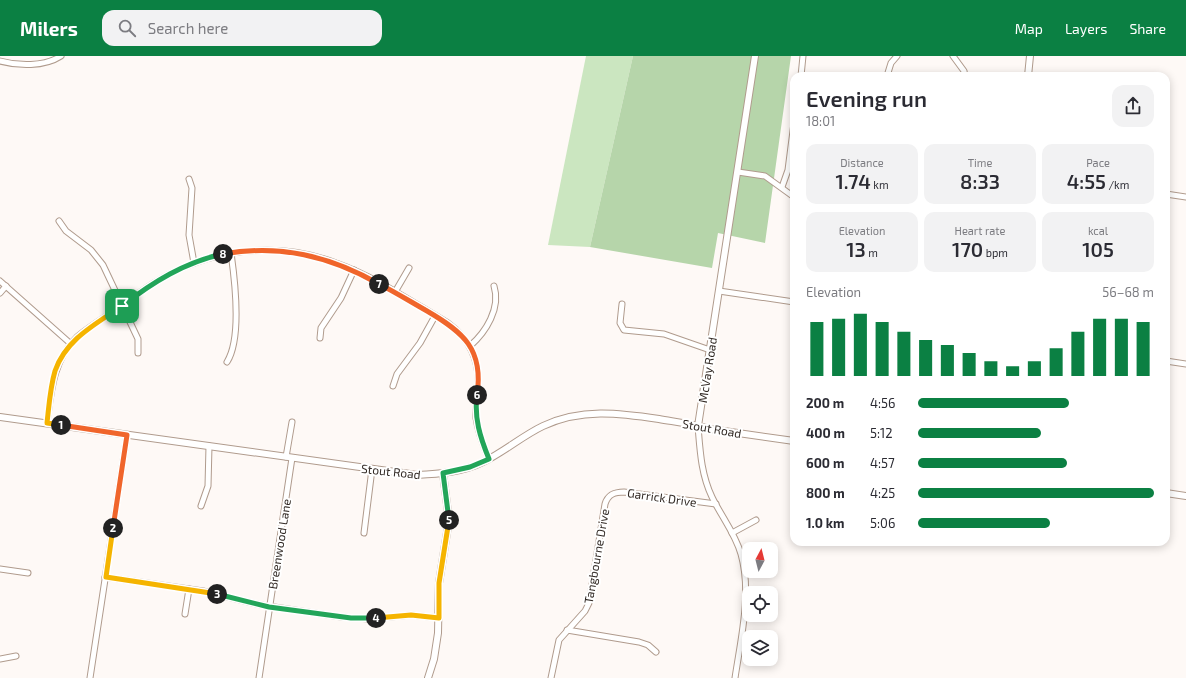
<!DOCTYPE html>
<html lang="en">
<head>
<meta charset="utf-8">
<style>
  body { margin:0; font-family:"Exo 2",sans-serif; background:#f2f2f3; color:#2b2b33; height:100vh; display:flex; flex-direction:column; font-size:15px; white-space:nowrap }
  * { box-sizing:border-box; margin:0 }
  p { font-size:13px; color:#7c7c81 }
  .icon { flex:none; width:22px; height:22px; fill:none; stroke:currentColor; stroke-width:2; stroke-linecap:round; stroke-linejoin:round }
  .map { position:relative; flex:1; overflow:hidden }
  .sheet { position:absolute; left:790px; top:16px; width:380px; height:474px; display:flex; flex-direction:column; background:#fff; border-radius:12px; box-shadow:0 2px 10px #0003 }
  .sheet>* { flex:none }
  .needle { width:26px; rotate:7deg }
  .controls { position:absolute; left:742px; top:486px; display:grid; gap:8px }
  .controls a { display:grid; place-items:center; width:36px; height:36px; border-radius:8px; background:#fff; box-shadow:0 2px 10px #0003; font-size:20px }
  .pin { position:absolute; display:grid; place-items:center; width:34px; height:34px; color:#fff; margin:-17px; border-radius:8px; box-shadow:0 2px 6px #0006 }
  .km { position:absolute; width:20px; height:20px; margin:-10px; border-radius:50%; background:#222; color:#fff; font-size:11px; line-height:20px; text-align:center }
  .round { display:grid; place-items:center; flex:none; width:42px; height:42px; border-radius:12px; background:#f2f2f3 }
  .headline { display:flex; align-items:center; justify-content:space-between; height:68px; padding:0 16px }
  h1 { font-size:22px; font-weight:600; line-height:30px }
  .stats { display:grid; grid-template-columns:repeat(3,1fr); gap:6px; height:68px; padding:4px 16px }
  .stats div { display:grid; align-content:center; border-radius:10px; background:#f2f2f3; text-align:center }
  .stats b { font-size:20px; font-weight:600 }
  .stats small { font-size:11px; font-weight:400 }
  .stats p { font-size:11px }
  .chart { height:112px; padding:8px 16px }
  .chart p { display:flex; justify-content:space-between }
  .chart svg { width:100%; height:72px; margin-top:4px; stroke:#0b8043; stroke-width:6 }
  ul { padding:0 16px; list-style:none; font-size:13px }
  li { display:grid; grid-template-columns:64px 48px 1fr; align-items:center; height:30px }
  li i { height:10px; border-radius:5px; background:#0b8043 }
  header { display:flex; align-items:center; gap:24px; box-sizing:border-box; height:56px; padding:0 20px; background:#0b8043; color:#fff }
  header strong { font-size:19px }
  nav { display:flex; gap:22px; margin-inline-start:auto; font-size:14px }
  .search { width:280px; height:36px; background:#f2f2f3; display:flex; align-items:center; gap:10px; box-sizing:border-box; padding:0 14px; border-radius:12px; color:#7c7c81; font-size:15px }
  .map>svg:first-child { display:block }
  .green { fill:#cbe6c0 }
  .forest { fill:#b6d5aa }
  .lines { fill:none; stroke-linecap:round; stroke-linejoin:round }
  .minor-casing { stroke:#b09b8d; stroke-width:7 }
  .tertiary-casing { stroke:#b09b8d; stroke-width:8 }
  .minor { stroke:#fff; stroke-width:5 }
  .tertiary { stroke:#fff; stroke-width:6 }
  .split-1-casing { stroke:#fff; stroke-width:8 }
  .split-2-casing { stroke:#fff; stroke-width:8 }
  .split-3-casing { stroke:#fff; stroke-width:8 }
  .split-4-casing { stroke:#fff; stroke-width:8 }
  .split-5-casing { stroke:#fff; stroke-width:8 }
  .split-6-casing { stroke:#fff; stroke-width:8 }
  .split-7-casing { stroke:#fff; stroke-width:8 }
  .split-8-casing { stroke:#fff; stroke-width:8 }
  .split-9-casing { stroke:#fff; stroke-width:8 }
  .split-1 { stroke:#f5b400; stroke-width:5 }
  .split-2 { stroke:#f0652b; stroke-width:5 }
  .split-3 { stroke:#f5b400; stroke-width:5 }
  .split-4 { stroke:#22a559; stroke-width:5 }
  .split-5 { stroke:#f5b400; stroke-width:5 }
  .split-6 { stroke:#22a559; stroke-width:5 }
  .split-7 { stroke:#f0652b; stroke-width:5 }
  .split-8 { stroke:#f0652b; stroke-width:5 }
  .split-9 { stroke:#22a559; stroke-width:5 }
  .labels { text-anchor:middle; dominant-baseline:central; stroke-width:4; stroke-linejoin:round; paint-order:stroke }
  .street-label { font-size:12px; fill:#312924; stroke:#fff }
</style>
</head>
<body>
<header>
<strong>Milers</strong>
<div class="search"><svg class="icon" aria-label="search" viewBox="0 0 24 24"><circle cx="10" cy="10" r="6"/><path d="M15 15l6 6"/></svg>Search here</div>
<nav><a>Map</a><a>Layers</a><a>Share</a></nav>
</header>
<div class="map">
<svg width="1186" height="622" viewBox="0 0 1186 622">
  <rect width="100%" height="100%" fill="#fef9f6"/>
  <path class="green" d="M 586,0 L 633,0 L 590,191 L 548,189 Z"/>
  <path class="forest" d="M 633,0 L 791,0 L 765,187 L 718,177 L 712,212 L 590,191 Z"/>
  <g class="lines">
    <defs>
      <g id="minor">
        <path d="M 953,0 L 964,15 L 965,20"/>
        <path d="M 0,5 C 18,10 44,11 61,0"/>
        <path d="M 801,20 L 803,0"/>
        <path d="M 887,20 L 891,7 L 897,0"/>
        <path d="M 738,116 L 765,120 L 794,141"/>
        <path d="M 189,123 L 192,132 L 189,179 L 194,207"/>
        <path d="M 782,131 L 788,114 L 794,67"/>
        <path d="M 1166,138 L 1186,141"/>
        <path d="M 59,165 L 66,175 L 91,194 L 103,209 L 138,283 L 138,297"/>
        <path d="M 0,225 L 71,288"/>
        <path d="M 719,235 L 794,246"/>
        <path d="M 395,236 L 409,212"/>
        <path d="M 0,237 L 6,230"/>
        <path d="M 622,248 L 620,267 L 624,274 L 664,278 L 710,294"/>
        <path d="M 320,282 L 321,272 L 341,242 L 354,214"/>
        <path d="M 470,290 C 486,276 501,252 494,230"/>
        <path d="M 1166,305 L 1186,308"/>
        <path d="M 227,306 C 242,282 235,225 231,197"/>
        <path d="M 393,330 L 397,318 L 420,287 L 435,260"/>
        <path d="M 47,367 C 51,336 53,304 77,281 C 91,269 107,260 122,250 C 132,242 142,234 154,227 C 208,193 276,184 336,207 C 376,221 412,246 448,267 C 469,282 480,305 478,331 C 478,341 475,351 476,362 C 478,376 483,389 489,403"/>
        <path d="M 698,370 C 700,394 701,418 712,441 C 721,460 735,477 741,498 C 752,537 741,582 735,622"/>
        <path d="M 286,401 L 292,366"/>
        <path d="M 201,450 L 208,430 L 209,390"/>
        <path d="M 364,477 L 372,413"/>
        <path d="M 732,477 L 756,464"/>
        <path d="M 0,513 L 28,517"/>
        <path d="M 105,521 L 203,535 L 261,549 L 341,561 L 370,563 L 411,559 L 439,562"/>
        <path d="M 185,558 L 189,533"/>
        <path d="M 567,574 L 639,586 L 648,589 L 656,596"/>
        <path d="M 0,603 L 16,600"/>
        <path d="M 90,622 L 127,379"/>
        <path d="M 259,622 L 292,402"/>
        <path d="M 551,622 L 559,584 L 585,555 L 589,547 L 605,448 C 608,438 615,436 624,436 L 716,448"/>
      </g>
      <g id="tertiary">
        <path d="M 1028,20 L 1030,0"/>
        <path d="M 0,361 L 417,419 C 439,418 463,416 483,406 C 504,396 522,380 543,370 C 581,352 619,357 659,363 C 676,366 693,368 710,373 L 794,385"/>
        <path d="M 698,370 L 755,0"/>
        <path d="M 1166,437 L 1186,440"/>
        <path d="M 428,622 L 434,603 L 438,577 L 439,527 L 449,464 L 443,417"/>
      </g>
    </defs>
    <use href="#minor" class="minor-casing"/>
    <use href="#tertiary" class="tertiary-casing"/>
    <use href="#minor" class="minor"/>
    <use href="#tertiary" class="tertiary"/>
  </g>
  <g class="lines">
    <defs>
      <path id="split-1" d="M 61,369 L 47,367 C 49,350 50,332 55,315 C 66,283 96,268 122,250"/>
      <path id="split-2" d="M 61,369 L 127,379 L 113,472"/>
      <path id="split-3" d="M 113,472 L 106,521 L 217,538"/>
      <path id="split-4" d="M 217,538 L 269,551 L 351,562 L 376,562"/>
      <path id="split-5" d="M 376,562 L 411,559 L 439,562 L 439,527 L 449,464"/>
      <path id="split-6" d="M 449,464 L 443,417 L 470,411 L 489,403 C 480,381 474,362 477,339"/>
      <path id="split-7" d="M 379,228 C 395,236 411,246 427,255 C 463,276 484,293 477,339"/>
      <path id="split-8" d="M 223,198 C 280,188 330,200 379,228"/>
      <path id="split-9" d="M 122,250 C 153,226 185,206 223,198"/>
    </defs>
    <use href="#split-1" class="split-1-casing"/>
    <use href="#split-2" class="split-2-casing"/>
    <use href="#split-3" class="split-3-casing"/>
    <use href="#split-4" class="split-4-casing"/>
    <use href="#split-5" class="split-5-casing"/>
    <use href="#split-6" class="split-6-casing"/>
    <use href="#split-7" class="split-7-casing"/>
    <use href="#split-8" class="split-8-casing"/>
    <use href="#split-9" class="split-9-casing"/>
    <use href="#split-1" class="split-1"/>
    <use href="#split-2" class="split-2"/>
    <use href="#split-3" class="split-3"/>
    <use href="#split-4" class="split-4"/>
    <use href="#split-5" class="split-5"/>
    <use href="#split-6" class="split-6"/>
    <use href="#split-7" class="split-7"/>
    <use href="#split-8" class="split-8"/>
    <use href="#split-9" class="split-9"/>
  </g>
  <g class="labels">
    <g class="street-label">
      <text transform="translate(707 314) rotate(-81)">McVay Road</text>
      <text transform="translate(712 372) rotate(10)">Stout Road</text>
      <text transform="translate(391 415) rotate(6)">Stout Road</text>
      <text transform="translate(662 441) rotate(8)">Garrick Drive</text>
      <text transform="translate(279 488) rotate(-81)">Breenwood Lane</text>
      <text transform="translate(596 500) rotate(-80)">Tangbourne Drive</text>
    </g>
  </g>
</svg>
<div class="controls">
<a><svg class="needle" viewBox="-14 -14 28 28"><path d="M0-13l5 13h-10z" fill="#e53935"/><path d="M0 13l5-13h-10z" fill="#7c7c81"/></svg></a>
<a><svg class="icon" aria-label="locate" viewBox="0 0 24 24"><circle cx="12" cy="12" r="6"/><path d="M12 2v4M12 18v4M2 12h4M18 12h4"/></svg></a>
<a><svg class="icon" aria-label="layers" viewBox="0 0 24 24"><path d="M12 4l9 5-9 5-9-5zM3 14l9 5 9-5"/></svg></a>
</div>
<div class="pin" style="left:122px;top:250px;background:#1e9e55"><svg class="icon" aria-label="arrive" viewBox="0 0 24 24"><path d="M6 21V4h12l-3 4 3 4H6"/></svg></div>
<b class="km" style="left:61px;top:369px">1</b>
<b class="km" style="left:113px;top:472px">2</b>
<b class="km" style="left:217px;top:538px">3</b>
<b class="km" style="left:376px;top:562px">4</b>
<b class="km" style="left:449px;top:464px">5</b>
<b class="km" style="left:477px;top:339px">6</b>
<b class="km" style="left:379px;top:228px">7</b>
<b class="km" style="left:223px;top:198px">8</b>
<section class="sheet">
<div class="headline"><div><h1>Evening run</h1><p>18:01</p></div><a class="round"><svg class="icon" aria-label="share" viewBox="0 0 24 24"><path d="M12 15V3M7 8l5-5 5 5M5 13v7h14v-7"/></svg></a></div>
<div class="stats">
<div><p>Distance</p><b>1.74<small> km</small></b></div>
<div><p>Time</p><b>8:33</b></div>
<div><p>Pace</p><b>4:55<small> /km</small></b></div>
</div>
<div class="stats">
<div><p>Elevation</p><b>13<small> m</small></b></div>
<div><p>Heart rate</p><b>170<small> bpm</small></b></div>
<div><p>kcal</p><b>105</b></div>
</div>
<div class="chart"><p><span>Elevation</span>56–68 m</p>
<svg viewBox="0 0 160 44" preserveAspectRatio="none"><path d="M5 44V11M15 44V9M25 44V6M35 44V11M45 44V17M55 44V22M65 44V25M75 44V30M85 44V35M95 44V38M105 44V35M115 44V27M125 44V17M135 44V9M145 44V9M155 44V11"/></svg>
</div>
<ul>
<li><b>200 m</b>4:56<i style="width:64%"></i></li>
<li><b>400 m</b>5:12<i style="width:52%"></i></li>
<li><b>600 m</b>4:57<i style="width:63%"></i></li>
<li><b>800 m</b>4:25<i style="width:100%"></i></li>
<li><b>1.0 km</b>5:06<i style="width:56%"></i></li>
</ul>
</section>
</div>
</body>
</html>
